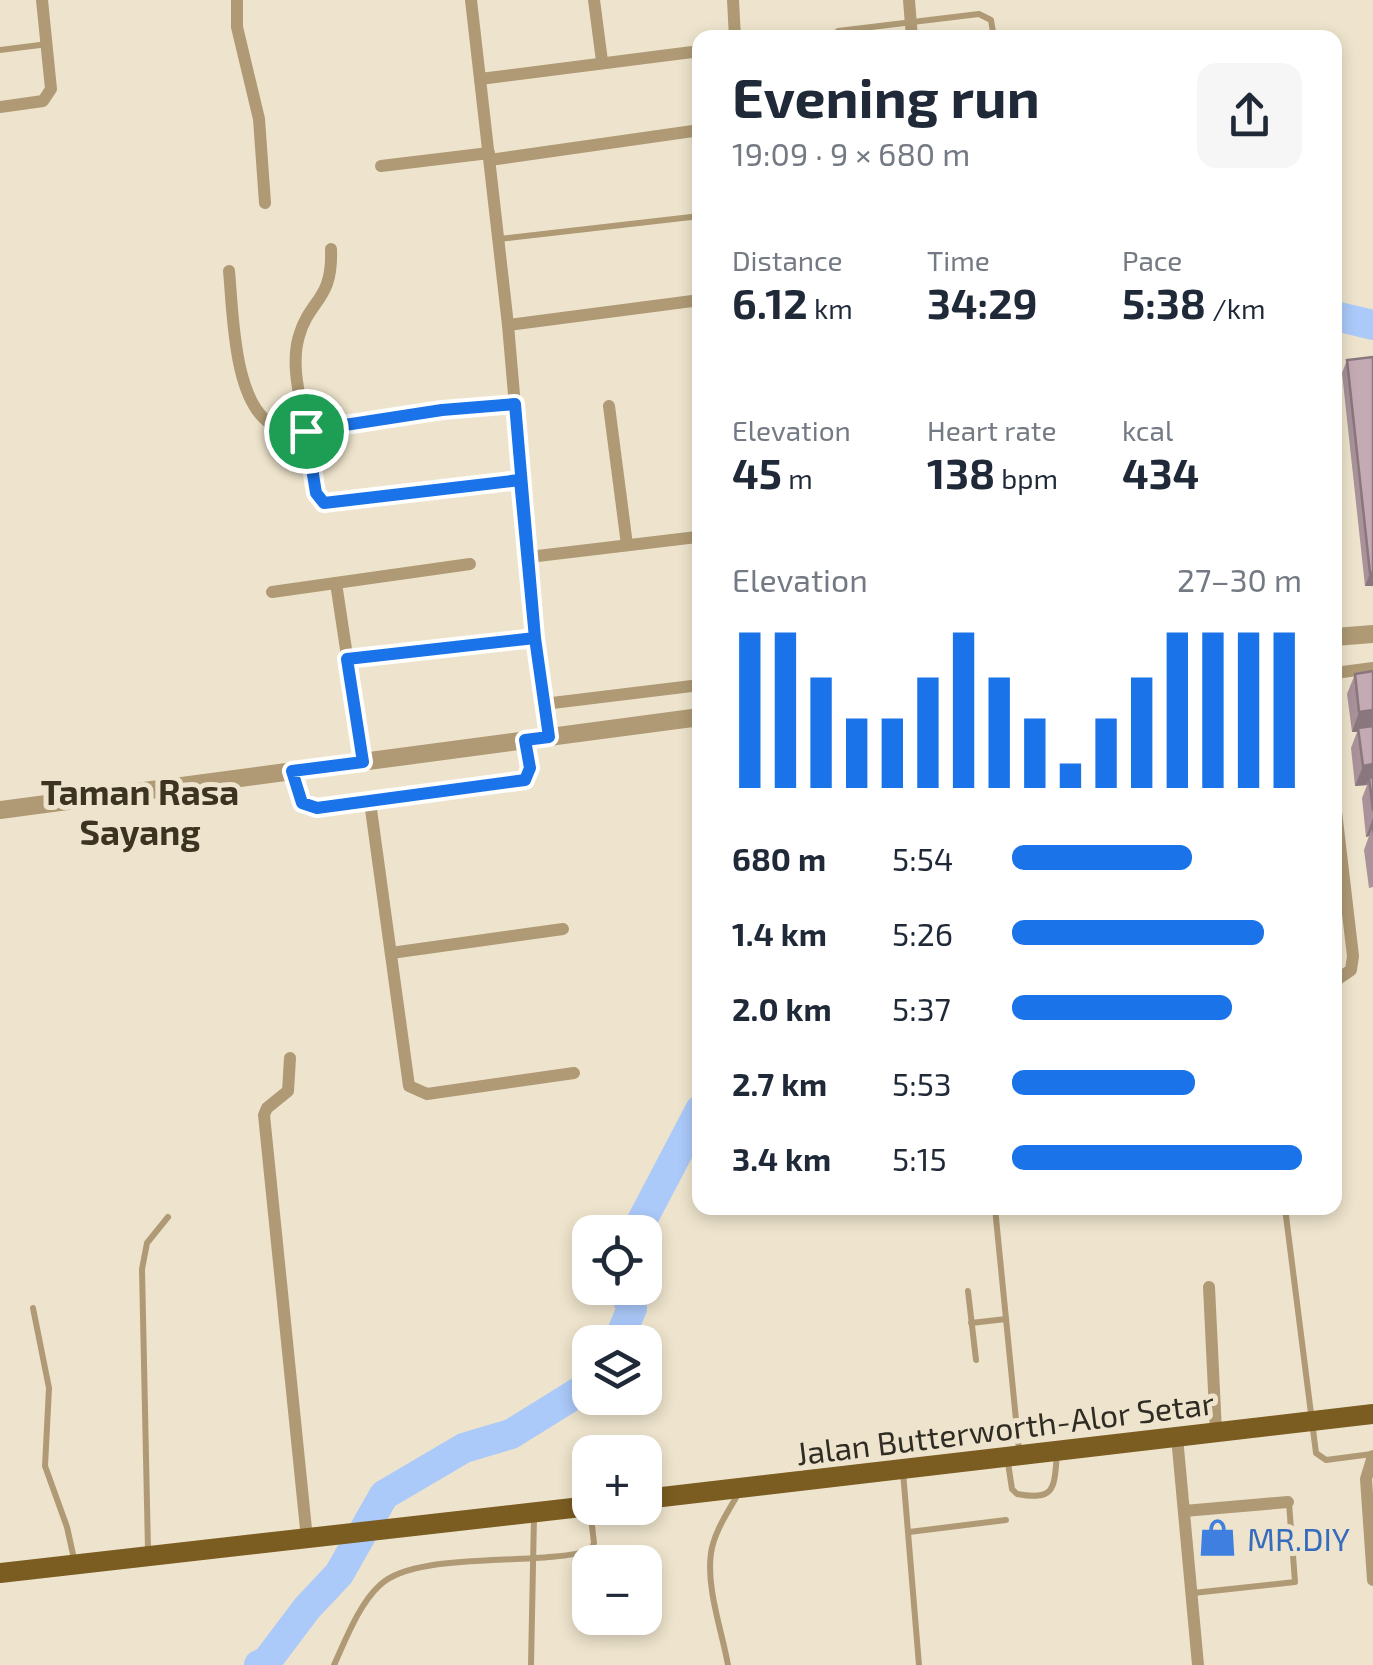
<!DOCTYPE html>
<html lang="en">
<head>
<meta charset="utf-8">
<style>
  body { margin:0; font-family:"Exo 2",sans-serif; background:#f6f6f7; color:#1f2937; height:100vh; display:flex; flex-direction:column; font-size:38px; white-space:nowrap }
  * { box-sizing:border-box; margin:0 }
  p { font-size:32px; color:#747a83 }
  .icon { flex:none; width:55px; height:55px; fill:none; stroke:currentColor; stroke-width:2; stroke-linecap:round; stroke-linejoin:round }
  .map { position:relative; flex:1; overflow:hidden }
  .side { position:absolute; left:692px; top:30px; width:650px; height:1185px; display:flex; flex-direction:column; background:#fff; border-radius:20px; box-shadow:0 5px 15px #0003 }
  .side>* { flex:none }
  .tools { position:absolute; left:572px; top:1215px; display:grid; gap:20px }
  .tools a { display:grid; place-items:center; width:90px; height:90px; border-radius:20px; background:#fff; box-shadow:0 5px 15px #0003; font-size:50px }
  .pin { position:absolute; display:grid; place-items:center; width:85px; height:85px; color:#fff; margin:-42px; border:5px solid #fff; border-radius:50%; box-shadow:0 2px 10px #0007 }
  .round { display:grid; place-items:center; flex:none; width:105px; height:105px; border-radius:20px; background:#f6f6f7 }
  .overview { display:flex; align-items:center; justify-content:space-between; height:170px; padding:0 40px }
  h1 { font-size:55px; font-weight:700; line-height:75px }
  .metrics { display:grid; grid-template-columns:repeat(3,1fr); gap:15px; height:170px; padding:10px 40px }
  .metrics div { display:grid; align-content:center }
  .metrics b { font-size:42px; font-weight:700 }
  .metrics small { font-size:28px; font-weight:400 }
  .metrics p { font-size:28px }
  .chart { height:280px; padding:20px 40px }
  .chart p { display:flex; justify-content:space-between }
  .chart svg { width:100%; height:180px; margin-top:10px; stroke:#1a73e8; stroke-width:6 }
  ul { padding:0 40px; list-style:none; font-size:32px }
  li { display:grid; grid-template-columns:160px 120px 1fr; align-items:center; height:75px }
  li i { height:25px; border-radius:12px; background:#1a73e8 }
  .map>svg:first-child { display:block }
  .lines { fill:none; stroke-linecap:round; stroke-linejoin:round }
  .river { stroke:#abc9f9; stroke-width:30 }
  .service { stroke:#af9a75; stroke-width:6 }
  .minor { stroke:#af9a75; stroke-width:12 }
  .tertiary { stroke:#af9a75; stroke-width:18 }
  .primary { stroke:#7b5c21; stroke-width:20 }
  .wall { fill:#a9929a }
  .shaded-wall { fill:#89777d }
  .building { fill:#c4aab3; stroke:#89777d; stroke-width:2.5 }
  .route-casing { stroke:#fff; stroke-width:20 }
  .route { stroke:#1a73e8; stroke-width:12 }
  .labels { text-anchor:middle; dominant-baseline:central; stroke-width:10; stroke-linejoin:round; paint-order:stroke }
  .street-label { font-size:32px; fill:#2f2c23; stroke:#eee4cd }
  .shop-label { font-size:32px; fill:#366cbe; stroke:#eee4cd; text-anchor:start }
  .neighbourhood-label { font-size:35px; font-weight:bold; fill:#3c3421; stroke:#eee4cd }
</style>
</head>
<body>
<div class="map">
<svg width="1373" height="1665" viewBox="0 0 1373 1665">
  <rect width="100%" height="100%" fill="#eee4cd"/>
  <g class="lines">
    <g class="river">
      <path d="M 1335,316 L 1373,325"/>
      <path d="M 636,1232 L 700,1110"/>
      <path d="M 618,1342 L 632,1308 L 622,1288"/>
      <path d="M 259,1665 L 267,1661 L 307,1608 L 339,1574 L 384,1495 L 464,1448 L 511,1434 L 590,1385"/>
    </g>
    <g class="service">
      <path d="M 829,38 L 838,31 L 979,14 L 991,20 L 994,38"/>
      <path d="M 0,50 L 48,44"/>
      <path d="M 499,239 L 700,216"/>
      <path d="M 306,432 L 316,493 L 324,503 L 520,480"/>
      <path d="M 348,659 L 534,638"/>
      <path d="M 995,1208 L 1019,1450"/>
      <path d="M 1285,1208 L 1316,1453 L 1326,1460 L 1372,1454"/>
      <path d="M 968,1291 L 976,1360"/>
      <path d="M 33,1308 L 49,1388 L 45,1466 L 67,1527 L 74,1559"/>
      <path d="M 971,1323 L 1006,1319"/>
      <path d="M 1008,1463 L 1012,1489 L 1017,1494 C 1056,1501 1054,1488 1057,1454"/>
      <path d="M 903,1472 L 919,1665"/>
      <path d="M 909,1532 L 1006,1520"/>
      <path d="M 148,1550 L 142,1269 L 147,1243 L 168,1217"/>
      <path d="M 1193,1593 L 1295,1582 L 1289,1503"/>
      <path d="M 334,1665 C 346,1639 359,1604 380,1585 C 416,1550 539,1567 591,1550 L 594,1543 L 590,1509"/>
      <path d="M 531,1665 L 534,1516"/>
      <path d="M 728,1665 C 722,1631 706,1588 711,1553 C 714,1532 728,1512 738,1494"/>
    </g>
    <g class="minor">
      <path d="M 237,0 L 237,27 L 259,119 L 265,203"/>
      <path d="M 471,0 L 508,325 L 535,638 L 549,737"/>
      <path d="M 594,0 L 602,61"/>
      <path d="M 733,0 L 735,38"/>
      <path d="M 909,0 L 912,38"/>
      <path d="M 480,79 L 700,51"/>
      <path d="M 0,107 L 43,101 L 51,89 L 42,0"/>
      <path d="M 490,160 L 700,130"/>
      <path d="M 381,166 L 489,153"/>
      <path d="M 331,249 C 333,301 310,298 299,336 C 290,366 301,401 306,431 L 442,410 L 515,404"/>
      <path d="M 229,271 C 233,311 233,407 275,426 C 285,431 295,431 306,431"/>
      <path d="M 508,325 L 700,300"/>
      <path d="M 609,406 L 627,545"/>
      <path d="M 529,557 L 697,537"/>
      <path d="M 336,583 L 363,762"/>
      <path d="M 272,592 L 470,564"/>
      <path d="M 1335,673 L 1373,668"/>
      <path d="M 544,704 L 700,685"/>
      <path d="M 292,771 L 301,803 L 317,808 L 525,780 L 530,768 L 525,740"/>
      <path d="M 370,802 L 409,1086 L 427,1094 L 574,1073"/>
      <path d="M 1335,803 L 1353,956 L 1351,970 L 1335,981"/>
      <path d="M 391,953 L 563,929"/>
      <path d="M 290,1058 L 288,1091 L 267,1108 L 264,1115 L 307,1539"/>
      <path d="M 1209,1287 L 1216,1432"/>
      <path d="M 1177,1437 L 1198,1665"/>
      <path d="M 1373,1456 L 1366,1479 L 1373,1580"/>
      <path d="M 1184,1511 L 1288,1502"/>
    </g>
    <g class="tertiary">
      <path d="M 1335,637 L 1373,634"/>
      <path d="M 0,810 L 700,717"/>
    </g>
    <g class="primary">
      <path d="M 645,1499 L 1373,1414"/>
      <path d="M 0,1573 L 590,1506"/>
    </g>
  </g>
  <g class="wall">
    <path d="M 1373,357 L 1373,586 L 1365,586 L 1342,373 L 1347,360 Z"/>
    <path d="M 1373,671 L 1373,887 L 1369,888 L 1364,850 L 1369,836 L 1366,837 L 1362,798 L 1367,785 L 1355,786 L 1351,748 L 1357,732 L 1352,732 L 1347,694 L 1355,674 Z"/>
  </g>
  <g class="shaded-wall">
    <path d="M 1373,572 L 1373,586 L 1365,586 L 1370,573 Z"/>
    <path d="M 1373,710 L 1373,730 L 1358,728 L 1357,732 L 1352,732 L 1359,712 Z"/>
    <path d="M 1373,764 L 1373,784 L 1369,778 L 1367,785 L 1355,786 L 1363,766 Z"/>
    <path d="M 1373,818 L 1373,836 L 1372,829 L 1369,836 L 1366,837 Z"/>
  </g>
  <g class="building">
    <path d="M 1373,357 L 1373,572 L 1370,573 L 1347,360 Z"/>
    <path d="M 1373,671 L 1373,710 L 1359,712 L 1355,674 Z"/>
    <path d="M 1373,726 L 1373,764 L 1363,766 L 1358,728 Z"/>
    <path d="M 1373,777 L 1373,811 L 1369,778 Z"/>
    <path d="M 1335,891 L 1340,938 L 1335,938 Z"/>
  </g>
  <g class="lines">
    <defs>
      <path id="route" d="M 306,431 L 316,493 L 324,503 L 520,480 L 535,638 L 549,737 L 525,740 L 530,768 L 525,780 L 317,808 L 302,803 L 292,771 L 363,762 L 347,659 L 535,638 L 515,404 L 442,410 L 306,431"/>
    </defs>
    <use href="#route" class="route-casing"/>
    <use href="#route" class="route"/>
  </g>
  <defs>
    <symbol id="shop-bare" viewBox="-9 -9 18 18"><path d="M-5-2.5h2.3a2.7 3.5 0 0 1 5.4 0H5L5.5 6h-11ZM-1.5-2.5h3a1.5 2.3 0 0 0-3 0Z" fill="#3f7fe0" stroke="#eee4cd" stroke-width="2.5" paint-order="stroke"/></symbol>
  </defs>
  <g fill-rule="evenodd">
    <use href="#shop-bare" x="1190" y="1510" width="55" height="55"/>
  </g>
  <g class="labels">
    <g class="street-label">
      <text transform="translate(1005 1427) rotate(-7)">Jalan Butterworth-Alor Setar</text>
    </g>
    <g class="shop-label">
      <text x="1247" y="1538">MR.DIY</text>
    </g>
    <g class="neighbourhood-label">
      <text x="140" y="791">Taman Rasa<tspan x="140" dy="40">Sayang</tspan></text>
    </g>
  </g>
</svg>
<div class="tools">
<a><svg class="icon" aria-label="locate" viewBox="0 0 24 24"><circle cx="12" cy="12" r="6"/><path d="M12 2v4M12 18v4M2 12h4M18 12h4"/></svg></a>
<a><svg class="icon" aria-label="layers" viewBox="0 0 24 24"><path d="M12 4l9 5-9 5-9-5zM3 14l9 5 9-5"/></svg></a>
<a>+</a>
<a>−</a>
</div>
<div class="pin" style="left:306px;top:431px;background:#1e9e55"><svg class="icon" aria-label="arrive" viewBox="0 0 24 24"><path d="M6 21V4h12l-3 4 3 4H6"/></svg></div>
<section class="side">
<div class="overview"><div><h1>Evening run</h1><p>19:09 · 9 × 680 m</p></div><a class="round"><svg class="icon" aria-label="share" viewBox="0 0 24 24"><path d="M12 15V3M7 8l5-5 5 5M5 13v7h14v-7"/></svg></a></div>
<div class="metrics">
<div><p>Distance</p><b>6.12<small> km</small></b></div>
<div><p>Time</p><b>34:29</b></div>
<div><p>Pace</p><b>5:38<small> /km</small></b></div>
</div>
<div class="metrics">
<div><p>Elevation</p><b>45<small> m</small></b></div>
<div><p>Heart rate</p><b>138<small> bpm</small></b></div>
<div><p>kcal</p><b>434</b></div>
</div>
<div class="chart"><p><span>Elevation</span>27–30 m</p>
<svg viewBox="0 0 160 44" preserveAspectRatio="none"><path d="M5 44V6M15 44V6M25 44V17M35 44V27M45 44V27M55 44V17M65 44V6M75 44V17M85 44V27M95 44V38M105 44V27M115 44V17M125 44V6M135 44V6M145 44V6M155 44V6"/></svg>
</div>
<ul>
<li><b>680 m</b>5:54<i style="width:62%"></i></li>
<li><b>1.4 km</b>5:26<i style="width:87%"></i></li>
<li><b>2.0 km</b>5:37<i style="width:76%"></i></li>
<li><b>2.7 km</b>5:53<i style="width:63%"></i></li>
<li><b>3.4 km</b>5:15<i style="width:100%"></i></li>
</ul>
</section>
</div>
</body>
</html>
